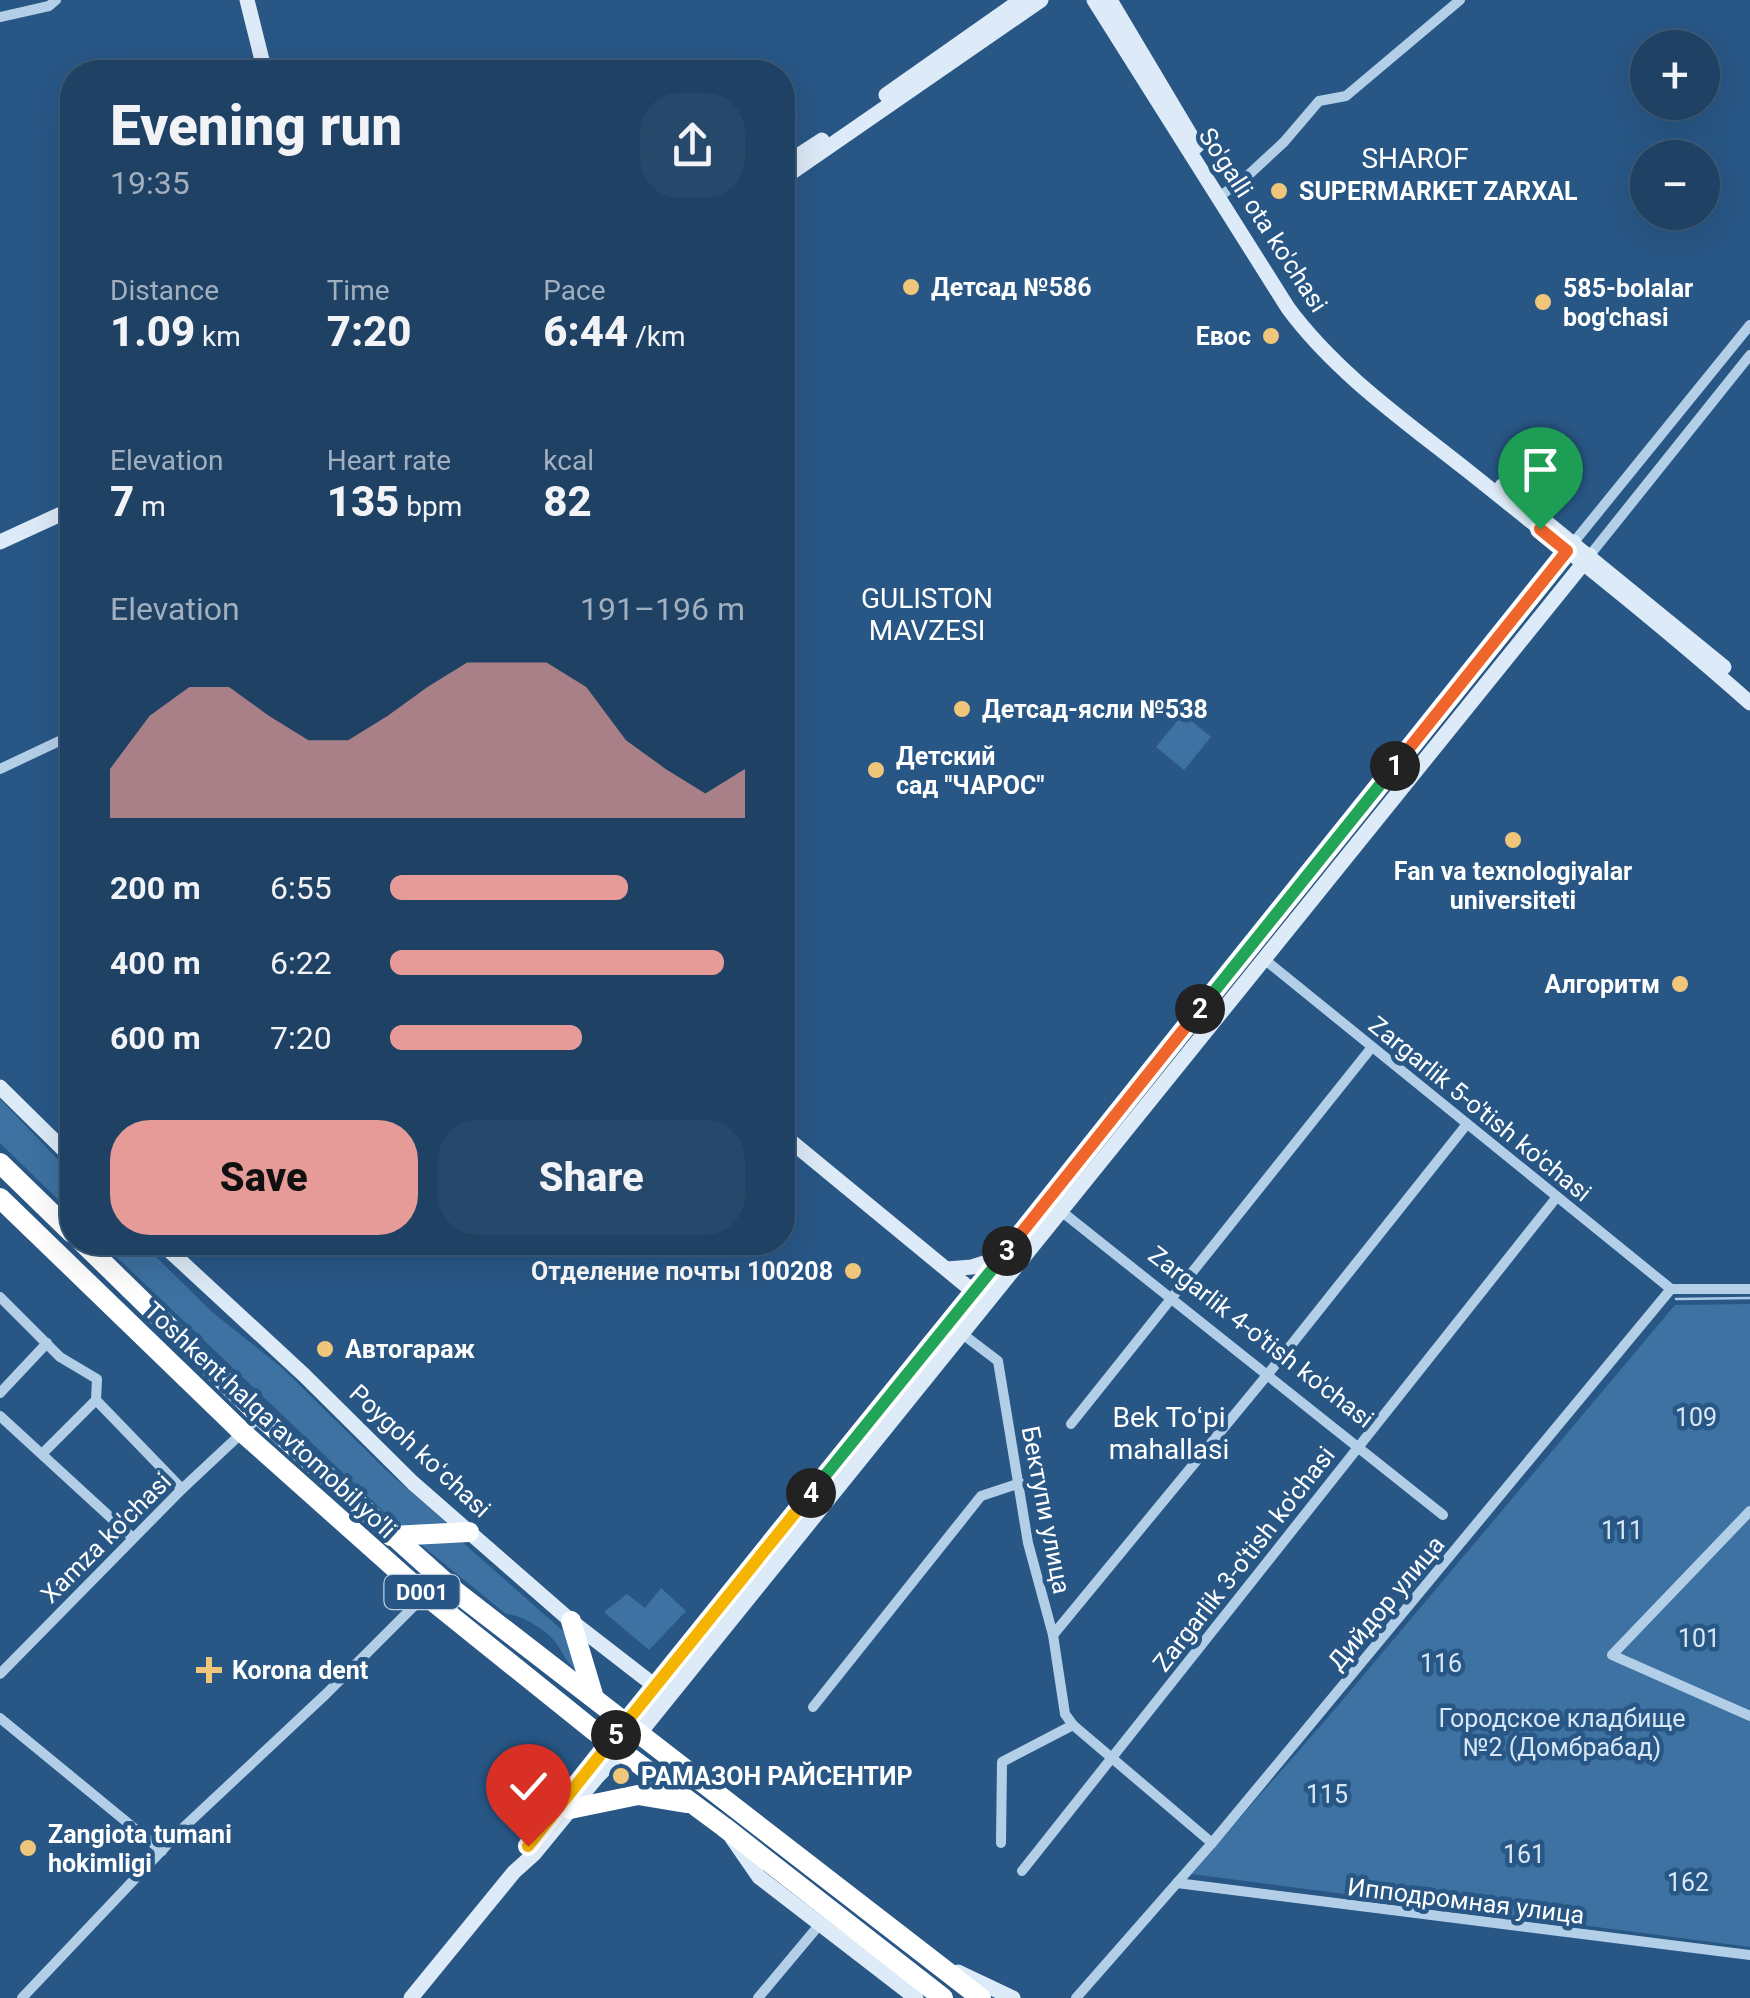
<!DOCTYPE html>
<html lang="en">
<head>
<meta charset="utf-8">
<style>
  body { margin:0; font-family:Roboto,sans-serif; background:#26486a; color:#f1f3f6; height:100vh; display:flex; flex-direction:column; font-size:38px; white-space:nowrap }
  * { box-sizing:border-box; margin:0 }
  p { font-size:32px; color:#a1afbf }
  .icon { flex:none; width:55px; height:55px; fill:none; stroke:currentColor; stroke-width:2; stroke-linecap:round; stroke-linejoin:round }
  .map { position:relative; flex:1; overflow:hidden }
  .drawer { position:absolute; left:60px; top:60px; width:735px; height:1195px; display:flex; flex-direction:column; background:#1e4164; border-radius:40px; box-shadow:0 10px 40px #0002,0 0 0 2px #3c5a78 }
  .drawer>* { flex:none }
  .controls { position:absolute; left:1630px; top:30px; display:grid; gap:20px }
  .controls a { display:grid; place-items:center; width:90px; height:90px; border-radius:50%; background:#1e4164; box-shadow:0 10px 40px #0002,0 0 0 2px #3c5a78; font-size:50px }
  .pin { position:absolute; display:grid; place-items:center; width:85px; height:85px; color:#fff; margin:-102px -42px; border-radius:50% 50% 50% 0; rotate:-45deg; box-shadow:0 0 10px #0007 }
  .pin .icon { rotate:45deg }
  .km { position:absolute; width:50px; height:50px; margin:-25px; border-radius:50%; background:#222; color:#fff; font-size:28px; line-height:50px; text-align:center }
  .round { display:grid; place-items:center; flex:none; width:105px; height:105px; border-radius:40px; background:#26486a }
  .overview { display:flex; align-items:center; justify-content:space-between; height:170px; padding:0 50px }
  h1 { font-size:55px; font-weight:800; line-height:75px }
  .figures { display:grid; grid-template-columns:repeat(3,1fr); gap:15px; height:170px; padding:10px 50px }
  .figures div { display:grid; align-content:center }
  .figures b { font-size:42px; font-weight:800 }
  .figures small { font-size:28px; font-weight:400 }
  .figures p { font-size:28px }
  .chart { height:280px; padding:20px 50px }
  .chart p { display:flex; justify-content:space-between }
  .chart svg { width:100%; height:180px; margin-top:10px; fill:#e69b98; opacity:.7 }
  .button { display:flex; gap:20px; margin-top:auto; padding:20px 50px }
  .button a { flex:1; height:115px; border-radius:40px; background:#e69b98; color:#111; font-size:40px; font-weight:800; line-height:115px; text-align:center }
  .button a+a { background:#26486a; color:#f1f3f6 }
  ul { padding:0 50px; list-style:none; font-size:32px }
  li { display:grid; grid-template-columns:160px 120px 1fr; align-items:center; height:75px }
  li i { height:25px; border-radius:12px; background:#e69b98 }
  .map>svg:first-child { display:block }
  .green { fill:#3d72a2 }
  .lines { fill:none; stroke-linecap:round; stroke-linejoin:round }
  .stream { stroke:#a8cae8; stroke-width:2.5 }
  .street { stroke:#b3cfe8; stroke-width:10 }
  .secondary { stroke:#ddeaf7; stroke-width:15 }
  .highway { stroke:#fff; stroke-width:20 }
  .split-1-casing { stroke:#fff; stroke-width:20 }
  .split-2-casing { stroke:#fff; stroke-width:20 }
  .split-3-casing { stroke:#fff; stroke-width:20 }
  .split-4-casing { stroke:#fff; stroke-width:20 }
  .split-5-casing { stroke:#fff; stroke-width:20 }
  .split-6-casing { stroke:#fff; stroke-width:20 }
  .split-1 { stroke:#f0652b; stroke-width:12 }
  .split-2 { stroke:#22a559; stroke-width:12 }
  .split-3 { stroke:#f0652b; stroke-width:12 }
  .split-4 { stroke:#22a559; stroke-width:12 }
  .split-5 { stroke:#f5b400; stroke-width:12 }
  .split-6 { stroke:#f5b400; stroke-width:12 }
  .poi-dot { fill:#f0c67a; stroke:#285786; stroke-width:4 }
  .labels { text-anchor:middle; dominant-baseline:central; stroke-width:9; stroke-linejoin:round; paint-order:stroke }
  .shield { fill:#285786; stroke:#becddb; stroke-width:2.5 }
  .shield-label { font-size:22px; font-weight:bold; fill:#fff }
  .poi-label { font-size:25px; font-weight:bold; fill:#fff; stroke:#285786; text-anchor:start }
  .street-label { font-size:25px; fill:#fff; stroke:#285786 }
  .park-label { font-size:25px; fill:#d7e7f6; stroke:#285786 }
  .neighbourhood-label { font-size:28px; fill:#fff; stroke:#285786 }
</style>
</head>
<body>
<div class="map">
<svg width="1750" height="1998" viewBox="0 0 1750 1998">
  <rect width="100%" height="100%" fill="#285786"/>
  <g class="green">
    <path d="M 1183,714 L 1211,737 L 1184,770 L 1156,747 Z"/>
    <path d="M 0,1099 L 72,1174 L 72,1213 L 0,1143 Z"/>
    <path d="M 102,1243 L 142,1243 L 212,1312 L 281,1367 L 387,1471 L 447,1523 L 404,1531 Z"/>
    <path d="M 1750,1304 L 1750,1947 L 1191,1874 L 1330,1715 L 1675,1305 Z"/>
    <path d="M 460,1540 L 571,1638 L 577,1671 C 566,1662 564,1655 557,1644 C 547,1630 522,1615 506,1614 L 420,1544 Z"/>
    <path d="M 661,1588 L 686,1611 L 649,1650 L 604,1612 L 627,1594 L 645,1608 Z"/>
  </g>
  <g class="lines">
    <path class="stream" d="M 1676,1299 L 1750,1298"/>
    <g class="street">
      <path d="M 0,17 L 49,6 L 56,0"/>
      <path d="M 1217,198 L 1243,180 L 1284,142 L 1319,101 L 1346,96 L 1460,0"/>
      <path d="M 1574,542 L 1750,325"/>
      <path d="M 1590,555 L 1750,355"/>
      <path d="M 0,769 L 72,735"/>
      <path d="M 1264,959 L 1671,1289"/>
      <path d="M 1061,1211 L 1443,1515"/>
      <path d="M 1671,1289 L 1750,1289"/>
      <path d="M 0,1297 L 60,1357 L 97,1379 L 96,1400 L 182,1489"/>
      <path d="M 948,1323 L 998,1361 L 1028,1543 L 1053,1635 L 1065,1714 L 1073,1725 L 1212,1843"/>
      <path d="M 0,1393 L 47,1343"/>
      <path d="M 0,1416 L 133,1538"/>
      <path d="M 1071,1424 L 1372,1047"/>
      <path d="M 42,1454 L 96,1400"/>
      <path d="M 1750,1511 L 1612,1655 L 1750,1716"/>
      <path d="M 1053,1635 L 1268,1374 L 1467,1124"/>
      <path d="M 0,1674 L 182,1489 L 260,1416"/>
      <path d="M 813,1707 L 981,1496 L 1020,1483"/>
      <path d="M 0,1718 L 162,1851"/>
      <path d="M 1001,1843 L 1002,1762 L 1073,1725"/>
      <path d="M 1022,1871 L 1556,1198"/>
      <path d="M 1177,1883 L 1750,1955"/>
      <path d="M 22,1998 L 184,1827 L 326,1694 L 425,1595"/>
      <path d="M 758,1998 L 820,1924"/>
      <path d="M 1076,1998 L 1212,1843 L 1671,1289"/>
    </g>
    <g class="secondary">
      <path d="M 247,0 L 265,72"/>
      <path d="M 1094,0 L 1288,308 C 1336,373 1405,421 1468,471 C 1563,547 1659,622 1750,703"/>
      <path d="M 1110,0 L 1197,146"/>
      <path d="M 886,95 L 1021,0"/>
      <path d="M 782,166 L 822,140"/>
      <path d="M 782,179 L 1041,0"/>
      <path d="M 1502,486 L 1724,667"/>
      <path d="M 0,542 L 72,509"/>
      <path d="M 0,1087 L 72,1158"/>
      <path d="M 782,1134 L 980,1297"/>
      <path d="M 160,1242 L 304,1375 L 413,1483 L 571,1621 L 655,1686"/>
      <path d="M 947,1269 L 972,1267 L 997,1259"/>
      <path d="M 581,1780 L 1574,542"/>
      <path d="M 732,1838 L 759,1877 L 916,1998"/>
      <path d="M 958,1972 L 1013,1998"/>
      <path d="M 411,1998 L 514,1872 L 534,1854 L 597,1777 L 639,1734 L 1590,555"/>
    </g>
    <g class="highway">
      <path d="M 0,1163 L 72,1233"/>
      <path d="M 0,1198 L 242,1432 L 425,1595 L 593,1730 L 724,1827 L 943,1998"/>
      <path d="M 82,1242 L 260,1416 L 455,1591 L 981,1998"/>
      <path d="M 391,1536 L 469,1532"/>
      <path d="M 571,1621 L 594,1698"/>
      <path d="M 570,1809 L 638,1795 L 686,1803"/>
    </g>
  </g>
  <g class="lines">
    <defs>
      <path id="split-1" d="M 1395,766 L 1567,551 L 1540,529"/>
      <path id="split-2" d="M 1200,1009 L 1395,766"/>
      <path id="split-3" d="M 1007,1251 L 1200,1009"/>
      <path id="split-4" d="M 811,1493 L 1007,1251"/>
      <path id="split-5" d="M 616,1735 L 811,1493"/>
      <path id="split-6" d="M 528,1846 L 616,1735"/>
    </defs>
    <use href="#split-1" class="split-1-casing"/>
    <use href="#split-2" class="split-2-casing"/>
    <use href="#split-3" class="split-3-casing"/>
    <use href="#split-4" class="split-4-casing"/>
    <use href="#split-5" class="split-5-casing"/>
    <use href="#split-6" class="split-6-casing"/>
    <use href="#split-1" class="split-1"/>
    <use href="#split-2" class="split-2"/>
    <use href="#split-3" class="split-3"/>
    <use href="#split-4" class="split-4"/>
    <use href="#split-5" class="split-5"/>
    <use href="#split-6" class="split-6"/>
  </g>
  <g class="poi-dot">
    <circle cx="1279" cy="191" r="10"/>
    <circle cx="911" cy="287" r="10"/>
    <circle cx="1543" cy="302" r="10"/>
    <circle cx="1271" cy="336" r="10"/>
    <circle cx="962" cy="709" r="10"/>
    <circle cx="876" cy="770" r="10"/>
    <circle cx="1513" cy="840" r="10"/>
    <circle cx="1680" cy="984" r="10"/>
    <circle cx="853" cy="1271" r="10"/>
    <circle cx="325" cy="1349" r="10"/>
    <path d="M204 1655h10v10h10v10h-10v10h-10v-10h-10v-10h10z"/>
    <circle cx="621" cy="1776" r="10"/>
    <circle cx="28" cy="1848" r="10"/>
  </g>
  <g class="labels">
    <rect class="shield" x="384.5" y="1575" width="75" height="34" rx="8"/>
    <g class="shield-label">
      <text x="422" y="1592">D001</text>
    </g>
    <g class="poi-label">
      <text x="1299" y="191">SUPERMARKET ZARXAL</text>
      <text x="931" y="287">Детсад №586</text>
      <text x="1563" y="288">585-bolalar<tspan x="1563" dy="29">bog'chasi</tspan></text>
      <text x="1251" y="336" text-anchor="end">Евос</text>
      <text x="982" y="709">Детсад-ясли №538</text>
      <text x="896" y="756">Детский<tspan x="896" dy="29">сад "ЧАРОС"</tspan></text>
      <text x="1513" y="871" text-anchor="middle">Fan va texnologiyalar<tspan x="1513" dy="29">universiteti</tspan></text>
      <text x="1660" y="984" text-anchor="end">Алгоритм</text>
      <text x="833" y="1271" text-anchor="end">Отделение почты 100208</text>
      <text x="345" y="1349">Автогараж</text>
      <text x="232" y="1670">Korona dent</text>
      <text x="641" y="1776">РАМАЗОН РАЙСЕНТИР</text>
      <text x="48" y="1834">Zangiota tumani<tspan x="48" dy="29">hokimligi</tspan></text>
    </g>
    <g class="street-label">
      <text transform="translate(1263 220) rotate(57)">So'galli ota ko'chasi</text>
      <text transform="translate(1480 1109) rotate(39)">Zargarlik 5-o'tish ko'chasi</text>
      <text transform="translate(1261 1337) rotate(38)">Zargarlik 4-o'tish ko'chasi</text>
      <text transform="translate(270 1420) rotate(43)">Toshkent halqa avtomobil yo'li</text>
      <text transform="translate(420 1451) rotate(43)">Poygoh koʻchasi</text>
      <text transform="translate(1046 1510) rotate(79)">Бектупи улица</text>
      <text transform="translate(106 1538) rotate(-45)">Xamza ko'chasi</text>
      <text transform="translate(1244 1559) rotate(-52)">Zargarlik 3-o'tish ko'chasi</text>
      <text transform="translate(1386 1603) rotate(-50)">Дийдор улица</text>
      <text transform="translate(1466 1901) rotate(7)">Ипподромная улица</text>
    </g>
    <g class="park-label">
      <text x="1696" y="1417">109</text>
      <text x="1622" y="1530">111</text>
      <text x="1699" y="1638">101</text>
      <text x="1441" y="1663">116</text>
      <text x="1562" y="1718">Городское кладбище<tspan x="1562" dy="29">№2 (Домбрабад)</tspan></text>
      <text x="1327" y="1794">115</text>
      <text x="1524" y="1854">161</text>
      <text x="1688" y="1882">162</text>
    </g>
    <g class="neighbourhood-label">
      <text x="1415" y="158">SHAROF</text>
      <text x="927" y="598">GULISTON<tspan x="927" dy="32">MAVZESI</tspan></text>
      <text x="1169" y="1417">Bek Toʻpi<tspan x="1169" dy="32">mahallasi</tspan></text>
    </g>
  </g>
</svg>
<div class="controls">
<a>+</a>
<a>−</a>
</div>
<div class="pin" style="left:1540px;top:529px;background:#1e9e55"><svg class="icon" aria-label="arrive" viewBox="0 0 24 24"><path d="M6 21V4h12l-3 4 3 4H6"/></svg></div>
<div class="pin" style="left:528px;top:1846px;background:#d93025"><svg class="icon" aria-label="check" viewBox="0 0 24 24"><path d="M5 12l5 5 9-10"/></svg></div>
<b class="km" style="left:1395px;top:766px">1</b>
<b class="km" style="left:1200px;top:1009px">2</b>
<b class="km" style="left:1007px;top:1251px">3</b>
<b class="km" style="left:811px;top:1493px">4</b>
<b class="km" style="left:616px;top:1735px">5</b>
<section class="drawer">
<div class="overview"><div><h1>Evening run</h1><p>19:35</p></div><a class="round"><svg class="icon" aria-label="share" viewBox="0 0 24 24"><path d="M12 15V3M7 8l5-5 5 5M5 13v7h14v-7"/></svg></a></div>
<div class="figures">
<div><p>Distance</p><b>1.09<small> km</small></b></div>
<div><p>Time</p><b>7:20</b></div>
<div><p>Pace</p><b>6:44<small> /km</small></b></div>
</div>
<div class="figures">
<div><p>Elevation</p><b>7<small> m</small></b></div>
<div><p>Heart rate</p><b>135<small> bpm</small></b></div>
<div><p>kcal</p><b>82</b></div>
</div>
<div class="chart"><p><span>Elevation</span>191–196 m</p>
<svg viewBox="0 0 160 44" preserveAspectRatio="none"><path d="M0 44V32L10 19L20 12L30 12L40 19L50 25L60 25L70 19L80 12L90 6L100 6L110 6L120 12L130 25L140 32L150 38L160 32V44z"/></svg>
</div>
<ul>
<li><b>200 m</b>6:55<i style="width:67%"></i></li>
<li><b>400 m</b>6:22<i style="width:94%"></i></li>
<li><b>600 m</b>7:20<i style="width:54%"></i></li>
</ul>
<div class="button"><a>Save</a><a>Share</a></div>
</section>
</div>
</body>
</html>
